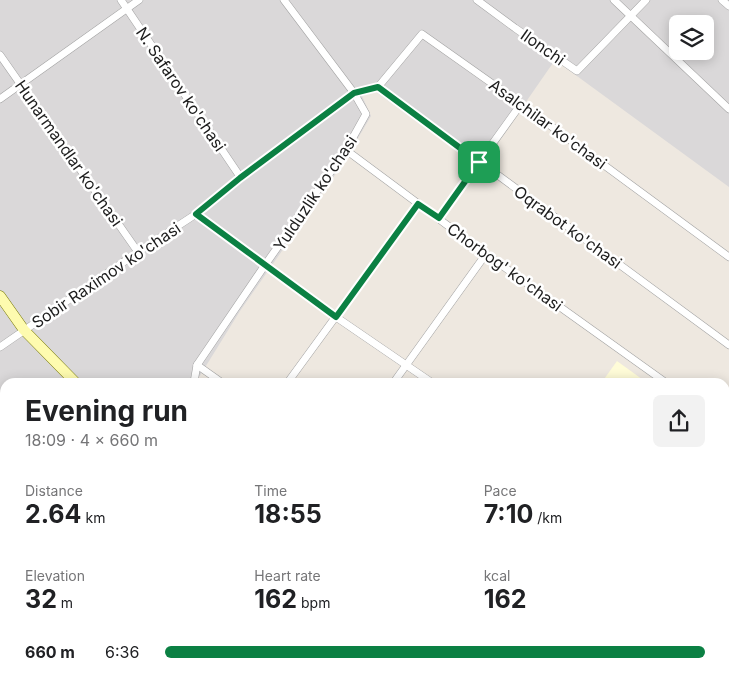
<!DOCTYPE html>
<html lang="en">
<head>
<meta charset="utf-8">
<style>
  body { margin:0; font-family:Inter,sans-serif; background:#f2f2f2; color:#202124; height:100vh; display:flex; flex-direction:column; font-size:19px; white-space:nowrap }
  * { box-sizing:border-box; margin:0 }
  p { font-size:16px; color:#757577 }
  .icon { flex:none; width:28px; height:28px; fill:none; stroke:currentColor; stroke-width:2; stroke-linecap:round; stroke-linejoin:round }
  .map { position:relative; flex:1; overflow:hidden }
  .sheet { position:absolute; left:0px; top:378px; width:730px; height:304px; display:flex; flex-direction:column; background:#fff; border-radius:15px 15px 0 0; box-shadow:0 2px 12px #0003 }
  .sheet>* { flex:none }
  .buttons { position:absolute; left:669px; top:15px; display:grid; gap:10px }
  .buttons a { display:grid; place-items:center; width:45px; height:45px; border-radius:8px; background:#fff; box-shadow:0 2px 12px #0003; font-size:25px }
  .pin { position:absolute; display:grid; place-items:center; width:42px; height:42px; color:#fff; margin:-21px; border-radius:10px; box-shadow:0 2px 8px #0006 }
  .round { display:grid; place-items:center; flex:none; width:52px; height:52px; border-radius:8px; background:#f2f2f2 }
  .head { display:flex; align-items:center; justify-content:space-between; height:85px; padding:0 25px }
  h1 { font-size:28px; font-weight:700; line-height:38px }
  .stats { display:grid; grid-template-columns:repeat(3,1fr); gap:8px; height:85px; padding:5px 25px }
  .stats div { display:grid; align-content:center }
  .stats b { font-size:25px; font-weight:700 }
  .stats small { font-size:14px; font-weight:400 }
  .stats p { font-size:14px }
  ul { padding:0 25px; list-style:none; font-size:16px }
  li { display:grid; grid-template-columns:80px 60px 1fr; align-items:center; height:38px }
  li i { height:12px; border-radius:6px; background:#0b8043 }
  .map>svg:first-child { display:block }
  .residential { fill:#dad8d9; fill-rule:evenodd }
  .education { fill:#fffcd8 }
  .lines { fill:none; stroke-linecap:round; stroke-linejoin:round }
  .minor-casing { stroke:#a3a3a3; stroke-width:8 }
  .secondary-casing { stroke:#737500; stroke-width:11 }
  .minor { stroke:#fff; stroke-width:7 }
  .secondary { stroke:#fefbaf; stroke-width:10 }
  .route-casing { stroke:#fff; stroke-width:10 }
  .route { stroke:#0b8043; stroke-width:6 }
  .labels { text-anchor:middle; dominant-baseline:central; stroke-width:5; stroke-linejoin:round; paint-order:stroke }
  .street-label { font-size:16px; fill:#1c1c1c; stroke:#fff }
</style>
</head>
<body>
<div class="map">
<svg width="729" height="681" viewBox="0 0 729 681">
  <rect width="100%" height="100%" fill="#eee8e0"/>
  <path class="residential" d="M 0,0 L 729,0 L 729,187 L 555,60 L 480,168 L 376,92 L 362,96 L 371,116 L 344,162 L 240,311 L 196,382 L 5,382 L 5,676 L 21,676 L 17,681 L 0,681 ZM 678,24 L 705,24 L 705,51 L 678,51 Z"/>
  <path class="education" d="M 617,361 L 646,382 L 602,382 Z"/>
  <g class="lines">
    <defs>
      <g id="minor">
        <path d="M 121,0 L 241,178"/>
        <path d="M 477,0 L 515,28 L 577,71 L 646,0"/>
        <path d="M 614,0 L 729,109"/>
        <path d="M 722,0 L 729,6"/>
        <path d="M 0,55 L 138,252"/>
        <path d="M 378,87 L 422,34 L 521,104 L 729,257"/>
        <path d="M 0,99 L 139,0"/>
        <path d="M 346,150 L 486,254 L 665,382"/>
        <path d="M 196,214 L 336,317 L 431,382"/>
        <path d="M 439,218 L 521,104"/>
        <path d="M 0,347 L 138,252 L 196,214 L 241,178 L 354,93 L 378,87 L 729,345"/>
        <path d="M 197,365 L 221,382"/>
        <path d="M 194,382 L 197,365 L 265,265 L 346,150 L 366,114 L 354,93 L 284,0"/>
        <path d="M 288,382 L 418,204"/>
        <path d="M 394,382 L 486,254"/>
        <path d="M 725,426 L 729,429"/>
        <path d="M 725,476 L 729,470"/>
        <path d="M 725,513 L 729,516"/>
        <path d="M 0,569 L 5,573"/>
        <path d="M 725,595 L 729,598"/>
        <path d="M 154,676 L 160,681"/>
        <path d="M 302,676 L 309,681"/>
        <path d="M 599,676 L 605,681"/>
        <path d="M 715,676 L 722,681"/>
        <path d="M 0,677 L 6,681"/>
        <path d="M 17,681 L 21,676"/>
        <path d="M 482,681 L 485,676"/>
      </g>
      <g id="secondary">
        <path d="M 0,296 L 24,330 L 75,382"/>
        <path d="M 424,676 L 430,681"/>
      </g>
    </defs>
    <use href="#minor" class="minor-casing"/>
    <use href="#secondary" class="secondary-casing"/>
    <use href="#minor" class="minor"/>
    <use href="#secondary" class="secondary"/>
  </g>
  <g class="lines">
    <defs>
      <path id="route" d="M 378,87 L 479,162 L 439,218 L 418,204 L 336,317 L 196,214 L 240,178 L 354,93 Z"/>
    </defs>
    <use href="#route" class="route-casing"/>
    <use href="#route" class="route"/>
  </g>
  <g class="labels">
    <g class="street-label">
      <text transform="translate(543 47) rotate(35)">Ilonchi</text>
      <text transform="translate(181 89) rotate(56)">N. Safarov ko'chasi</text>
      <text transform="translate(548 124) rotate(36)">Asalchilar ko'chasi</text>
      <text transform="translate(69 153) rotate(55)">Hunarmandlar ko'chasi</text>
      <text transform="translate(315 193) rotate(-56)">Yulduzlik ko'chasi</text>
      <text transform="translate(568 227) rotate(36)">Oqrabot ko'chasi</text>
      <text transform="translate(505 267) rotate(36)">Chorbog' ko'chasi</text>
      <text transform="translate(106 275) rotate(-34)">Sobir Raximov ko'chasi</text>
    </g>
  </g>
</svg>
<div class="buttons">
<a><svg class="icon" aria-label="layers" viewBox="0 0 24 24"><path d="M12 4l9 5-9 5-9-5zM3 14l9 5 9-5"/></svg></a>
</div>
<div class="pin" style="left:479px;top:162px;background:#1e9e55"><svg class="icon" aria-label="arrive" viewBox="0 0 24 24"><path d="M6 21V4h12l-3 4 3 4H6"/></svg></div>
<section class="sheet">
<div class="head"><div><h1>Evening run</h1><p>18:09 · 4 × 660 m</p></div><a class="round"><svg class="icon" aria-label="share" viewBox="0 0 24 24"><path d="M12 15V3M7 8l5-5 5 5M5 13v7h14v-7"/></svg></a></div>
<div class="stats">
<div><p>Distance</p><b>2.64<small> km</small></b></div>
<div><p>Time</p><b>18:55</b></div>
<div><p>Pace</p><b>7:10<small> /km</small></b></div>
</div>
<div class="stats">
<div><p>Elevation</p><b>32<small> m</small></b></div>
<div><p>Heart rate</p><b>162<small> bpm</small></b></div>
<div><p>kcal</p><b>162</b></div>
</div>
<ul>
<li><b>660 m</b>6:36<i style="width:100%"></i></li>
</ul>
</section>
</div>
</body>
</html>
